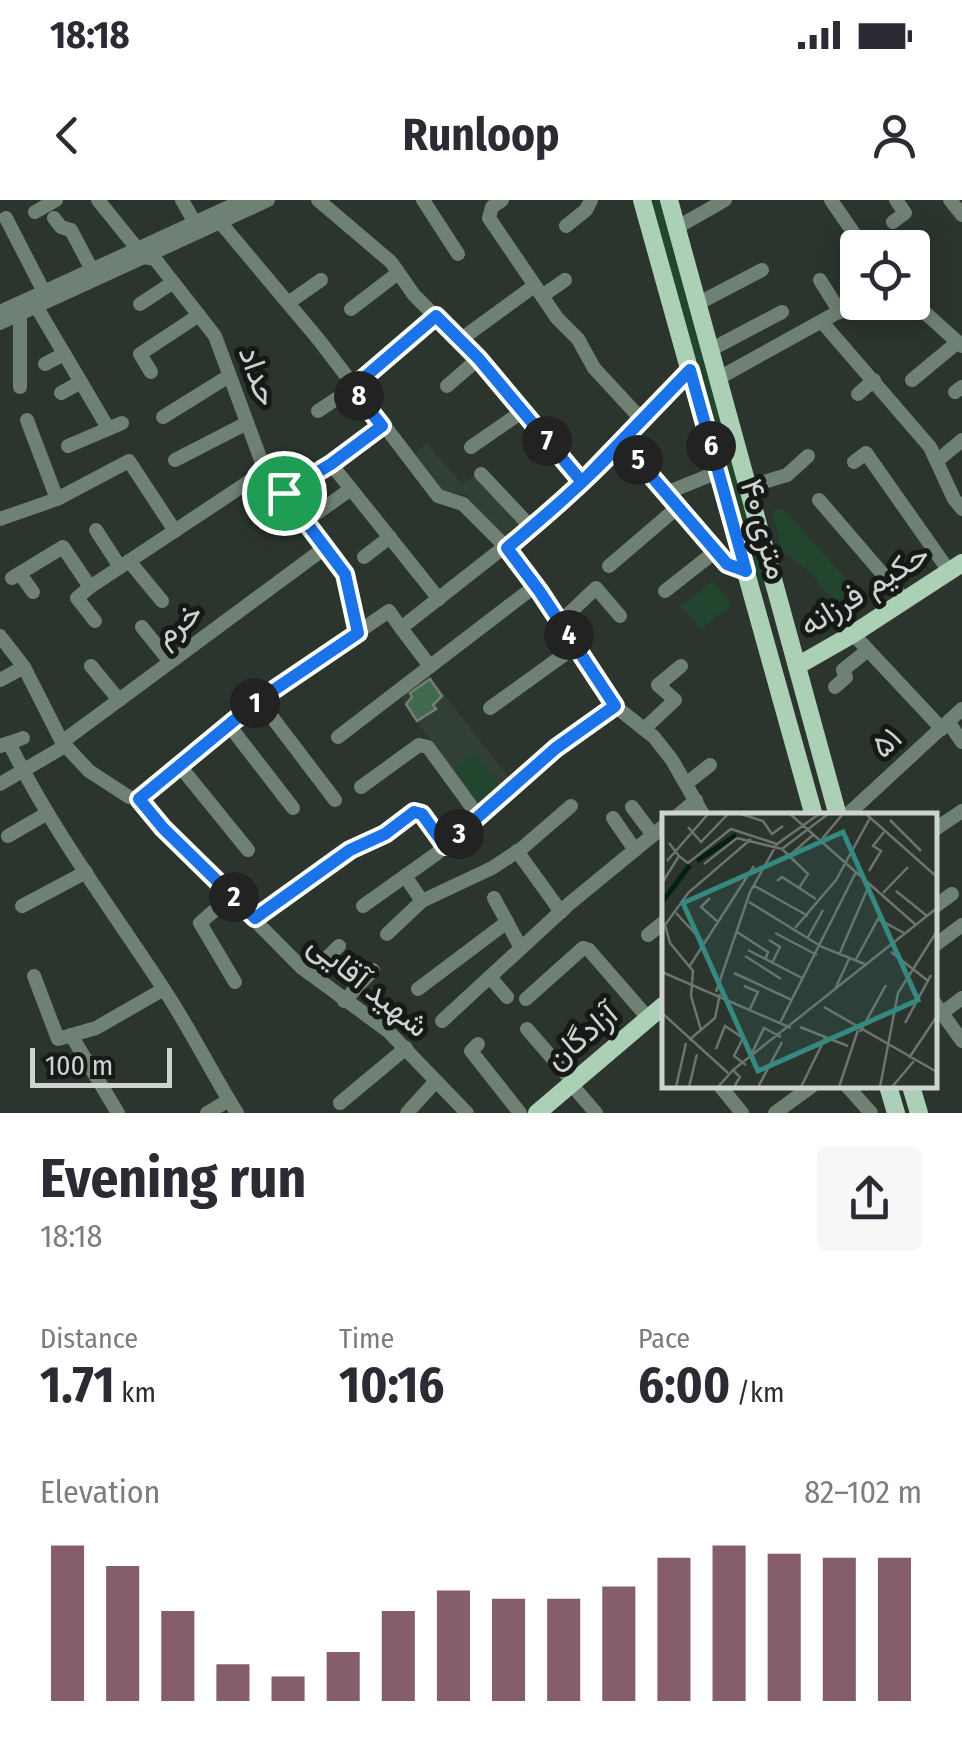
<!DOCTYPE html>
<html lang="en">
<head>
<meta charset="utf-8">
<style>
  body { margin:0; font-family:"Fira Sans Condensed",Vazirmatn,sans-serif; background:#f7f7f7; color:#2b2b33; height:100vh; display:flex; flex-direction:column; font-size:38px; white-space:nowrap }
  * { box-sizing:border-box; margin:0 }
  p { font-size:32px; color:#7c7c81 }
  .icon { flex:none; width:55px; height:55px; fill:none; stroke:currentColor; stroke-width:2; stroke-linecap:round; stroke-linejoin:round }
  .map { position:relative; height:913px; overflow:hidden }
  .drawer { display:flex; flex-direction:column; background:#fff; flex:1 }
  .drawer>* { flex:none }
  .buttons { position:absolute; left:840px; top:30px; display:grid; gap:20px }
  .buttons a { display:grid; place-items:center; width:90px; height:90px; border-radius:10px; background:#fff; box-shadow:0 5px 25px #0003; font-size:50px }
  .scale { position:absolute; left:30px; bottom:25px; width:142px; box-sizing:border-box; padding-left:10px; border:5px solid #cdd3ce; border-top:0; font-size:28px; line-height:35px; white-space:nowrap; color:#cdd3ce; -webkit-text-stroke:8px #161a17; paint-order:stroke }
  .pin { position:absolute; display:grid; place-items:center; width:85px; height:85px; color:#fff; margin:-42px; border:5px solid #fff; border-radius:50%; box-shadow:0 2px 10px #0007 }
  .km { position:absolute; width:50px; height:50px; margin:-25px; border-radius:50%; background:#222; color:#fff; font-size:28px; line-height:50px; text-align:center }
  .round { display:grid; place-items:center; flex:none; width:105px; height:105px; border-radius:10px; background:#f7f7f7 }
  .overview { display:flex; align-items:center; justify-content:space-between; height:170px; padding:0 40px }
  h1 { font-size:55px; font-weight:700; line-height:75px }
  .metrics { display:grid; grid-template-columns:repeat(3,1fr); gap:15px; height:170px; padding:10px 40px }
  .metrics div { display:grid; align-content:center }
  .metrics b { font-size:50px; font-weight:700 }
  .metrics small { font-size:28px; font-weight:400 }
  .metrics p { font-size:28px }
  .chart { height:280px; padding:20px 40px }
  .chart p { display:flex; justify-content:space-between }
  .chart svg { width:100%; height:180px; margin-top:10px; stroke:#855d6b; stroke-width:6 }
  .status { display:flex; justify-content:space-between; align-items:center; height:70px; padding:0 50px; background:#fff; direction:ltr }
  .status svg { height:28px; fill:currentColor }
  header { display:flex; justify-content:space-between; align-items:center; height:130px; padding:0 40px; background:#fff; font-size:45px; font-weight:700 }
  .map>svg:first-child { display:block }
  .built { fill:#313f35 }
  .green { fill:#22452e }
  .building { fill:#41694e; stroke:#747e77; stroke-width:2.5 }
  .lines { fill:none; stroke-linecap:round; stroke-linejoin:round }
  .minor { stroke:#6f8174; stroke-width:14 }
  .major { stroke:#acd0b6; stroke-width:18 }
  .route-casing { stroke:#fff; stroke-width:20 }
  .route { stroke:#1a73e8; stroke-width:12 }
  .labels { text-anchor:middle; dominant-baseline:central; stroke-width:10; stroke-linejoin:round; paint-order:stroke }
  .street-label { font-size:32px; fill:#cdd3ce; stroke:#161a17 }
  .inset-river { fill:none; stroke:#03200e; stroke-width:5 }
  .inset-road { fill:none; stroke:#6c746d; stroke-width:2.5 }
  .view { fill:#358981; fill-opacity:0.15; stroke:#358981; stroke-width:5 }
  .inset-edge { fill:none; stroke:#cdd3ce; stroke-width:5 }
</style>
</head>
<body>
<div class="status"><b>18:18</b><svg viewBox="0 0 49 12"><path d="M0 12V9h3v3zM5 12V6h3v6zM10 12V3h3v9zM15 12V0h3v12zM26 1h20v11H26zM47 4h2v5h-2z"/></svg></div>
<header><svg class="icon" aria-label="back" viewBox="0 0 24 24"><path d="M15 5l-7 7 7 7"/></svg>Runloop<svg class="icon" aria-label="person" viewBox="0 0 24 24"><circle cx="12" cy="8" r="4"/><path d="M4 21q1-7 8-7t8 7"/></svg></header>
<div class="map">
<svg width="962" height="913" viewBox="0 0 962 913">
  <rect width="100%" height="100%" fill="#2b342d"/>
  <g class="built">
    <path d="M 426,243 L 462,283 L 476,275 L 526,327 L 512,338 L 502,337 L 466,295 L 438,291 L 410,258 Z"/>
    <path d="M 429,475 L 511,580 L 478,611 L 401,497 Z"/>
  </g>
  <g class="green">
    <path d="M 648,0 L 660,0 L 772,398 L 755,376 Z"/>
    <path d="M 783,309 L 854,387 L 841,402 L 824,391 L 813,375 L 782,351 L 772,311 Z"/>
    <path d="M 712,381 L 732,404 L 701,430 L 681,406 Z"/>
    <path d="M 475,552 L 500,587 L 478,602 L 454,568 Z"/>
  </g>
  <path class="building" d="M 430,479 L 442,496 L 433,505 L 436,509 L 417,521 L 406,504 L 412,497 L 410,493 Z"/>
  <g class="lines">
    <g class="minor">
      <path d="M 98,0 L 144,57 L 155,59 L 215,136 L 265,271 L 307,320 L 345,374 L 358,433"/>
      <path d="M 182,0 L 195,23"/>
      <path d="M 318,0 L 391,62 L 414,95 L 478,159 L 582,281"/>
      <path d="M 423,0 L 458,54"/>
      <path d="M 502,0 L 492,7 L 489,18 L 557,118 L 578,139 L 594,168 L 642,220"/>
      <path d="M 831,0 L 864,48"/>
      <path d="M 950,0 L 962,15"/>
      <path d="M 35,12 L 56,0"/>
      <path d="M 6,18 L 44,92"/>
      <path d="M 54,18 L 61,27 L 71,30 L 92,70"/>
      <path d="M 220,22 L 319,140 L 438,296 L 463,304 L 507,348 L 540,392 L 615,506 L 654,537 L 672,560 L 704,616"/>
      <path d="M 893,22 L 905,13 L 896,0"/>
      <path d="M 566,26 L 586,10 L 591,0"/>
      <path d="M 676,28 L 725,0"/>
      <path d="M 820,80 L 840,112"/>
      <path d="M 542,96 L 565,80"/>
      <path d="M 912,101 L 962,146"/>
      <path d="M 288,103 L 321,80"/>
      <path d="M 140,104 L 172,83"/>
      <path d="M 697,104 L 762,70"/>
      <path d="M 36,106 L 108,228"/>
      <path d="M 351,109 L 398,73"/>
      <path d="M 0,112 L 244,0"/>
      <path d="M 20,114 L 20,187"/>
      <path d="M 822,122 L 930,247 L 954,299 L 962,309"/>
      <path d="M 0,123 L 268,0"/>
      <path d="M 460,140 L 534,86"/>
      <path d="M 710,150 L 782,112"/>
      <path d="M 45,164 L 64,154"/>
      <path d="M 151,172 L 140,154 L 199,115"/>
      <path d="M 717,179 L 858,101"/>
      <path d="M 912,180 L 958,142"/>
      <path d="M 447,186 L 478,159"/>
      <path d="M 955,192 L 962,187"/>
      <path d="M 61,193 L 81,182"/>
      <path d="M 858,194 L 874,180"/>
      <path d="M 318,211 L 353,188 L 436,116"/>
      <path d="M 163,217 L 229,176"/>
      <path d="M 27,220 L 57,299"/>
      <path d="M 622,242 L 727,364 L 746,371"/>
      <path d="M 68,246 L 122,223"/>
      <path d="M 471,247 L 523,211"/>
      <path d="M 175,260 L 247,223"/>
      <path d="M 937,261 L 962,240"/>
      <path d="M 854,262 L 866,253 L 949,371"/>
      <path d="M 331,264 L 439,399"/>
      <path d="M 481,274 L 531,327"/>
      <path d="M 747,287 L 787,275 L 808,256"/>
      <path d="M 284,293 L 331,264 L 382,226"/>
      <path d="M 666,293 L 718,272"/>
      <path d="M 819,300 L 905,400"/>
      <path d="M 0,319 L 57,299 L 129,261 L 175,331"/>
      <path d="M 307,320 L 351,289"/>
      <path d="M 96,330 L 120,367"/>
      <path d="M 364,357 L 390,337"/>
      <path d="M 129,361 L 162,401"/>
      <path d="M 609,366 L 678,307"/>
      <path d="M 20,374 L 33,392"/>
      <path d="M 12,378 L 63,347 L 90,387"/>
      <path d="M 665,391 L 716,351"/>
      <path d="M 95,421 L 77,398 L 90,387 L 265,271"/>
      <path d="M 560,422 L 596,388 L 620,416"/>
      <path d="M 142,427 L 170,462"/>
      <path d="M 401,428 L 429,465"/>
      <path d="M 853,434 L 942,529"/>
      <path d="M 0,436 L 24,467 L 62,542 L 89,571 L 129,597 L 139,599 L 163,628 L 301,767 L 388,831 L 467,913"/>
      <path d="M 91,466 L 119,500"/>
      <path d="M 0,480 L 24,467"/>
      <path d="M 835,487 L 846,477 L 843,470 L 868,450"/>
      <path d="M 259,500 L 335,600"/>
      <path d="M 490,508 L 576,446"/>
      <path d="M 949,523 L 962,542"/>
      <path d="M 228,524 L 293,608"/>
      <path d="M 644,529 L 675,500 L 658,485 L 681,466"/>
      <path d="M 338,537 L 535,386"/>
      <path d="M 62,542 L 326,347"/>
      <path d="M 9,543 L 23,538"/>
      <path d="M 0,546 L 9,543 C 52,630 110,707 163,788 C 190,828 211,872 237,913"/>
      <path d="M 179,565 L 248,650"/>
      <path d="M 687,583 L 710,565"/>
      <path d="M 0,584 L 65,546"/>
      <path d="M 361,587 L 419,545 L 428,547 L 479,617"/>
      <path d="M 139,599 L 259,500 L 389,411 L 401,428 L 545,315 L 615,250 L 690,171"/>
      <path d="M 632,607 L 653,635"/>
      <path d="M 677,616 L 696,600"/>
      <path d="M 846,616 L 962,509"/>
      <path d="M 613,618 L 635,650"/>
      <path d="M 934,630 L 962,611"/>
      <path d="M 8,636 L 46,614"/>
      <path d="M 517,651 L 561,712"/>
      <path d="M 405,676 L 422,701"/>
      <path d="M 232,695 L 200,723 L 235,782"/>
      <path d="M 494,698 L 521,748"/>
      <path d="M 22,706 L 86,672"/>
      <path d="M 363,706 L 436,654 L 555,547 L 615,506"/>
      <path d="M 934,707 L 952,694"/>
      <path d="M 255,718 L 350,650 L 385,634 L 414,612 L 422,614 L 445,646"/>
      <path d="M 387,734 L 422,701 L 492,668 L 521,649 L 571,606"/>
      <path d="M 648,735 L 664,722"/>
      <path d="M 934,746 L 962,725"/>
      <path d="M 310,774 L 339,746"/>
      <path d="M 34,776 L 58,839 L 96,828 L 164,789"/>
      <path d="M 490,777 L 507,797"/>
      <path d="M 418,789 L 507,722"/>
      <path d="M 526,799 L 583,748 L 589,750 L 649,819"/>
      <path d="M 344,801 L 373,770"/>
      <path d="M 934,802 L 962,841"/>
      <path d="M 942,813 L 962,798"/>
      <path d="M 442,821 L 569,704 L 664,626"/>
      <path d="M 527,829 L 573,882"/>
      <path d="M 71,835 L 118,913"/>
      <path d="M 478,844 L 471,851 L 520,913"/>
      <path d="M 571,884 L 596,913"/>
      <path d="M 720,886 L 742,913"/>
      <path d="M 847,886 L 871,913"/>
      <path d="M 340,903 L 406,848"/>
      <path d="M 207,913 L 229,900"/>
      <path d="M 407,913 L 436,881"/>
      <path d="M 775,913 L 812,886"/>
    </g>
    <g class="major">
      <path d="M 642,0 L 814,616"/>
      <path d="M 669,0 L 838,616"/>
      <path d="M 797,466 L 853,434 L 962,363"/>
      <path d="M 888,886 L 896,913"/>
      <path d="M 911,886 L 919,913"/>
      <path d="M 537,913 L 664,805"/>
    </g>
  </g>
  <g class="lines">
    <defs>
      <path id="route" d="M 284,293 L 345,374 L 358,433 L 259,500 L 139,599 L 163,628 L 255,718 L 350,650 L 385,634 L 414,612 L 422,614 L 445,646 L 556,548 L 615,506 L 540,392 L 507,348 C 546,315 587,280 622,242 L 727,364 L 746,371 L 690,170 L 582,282 L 478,158 L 436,116 L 352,188 L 382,226 L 331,264 L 284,293"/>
    </defs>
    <use href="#route" class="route-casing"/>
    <use href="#route" class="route"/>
  </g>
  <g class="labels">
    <g class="street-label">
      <text transform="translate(259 176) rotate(70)">حداد</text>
      <text transform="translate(765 329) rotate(74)">۴۰ متری</text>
      <text transform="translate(864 389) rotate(-32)">حکیم فرزانه</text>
      <text transform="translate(178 423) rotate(-37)">خرم</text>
      <text transform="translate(886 542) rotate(-42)">۵۱</text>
      <text transform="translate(369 785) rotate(39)">شهید آقایی</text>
      <text transform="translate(581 836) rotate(-40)">آزادگان</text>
    </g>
  </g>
  <g transform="translate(662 613)">
    <rect width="275" height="275" fill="#2b342d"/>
    <path class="inset-river" d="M 35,48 L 74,22M 0,89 L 28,52"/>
    <path class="inset-road" d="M 79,1 L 101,8 L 110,21 L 121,13M 128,1 L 254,112M 204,1 L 275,64M 228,7 L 259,38M 26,14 L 39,29 L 66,1M 160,26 L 180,2M 120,36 L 146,61 L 137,75M 17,43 L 26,50 L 69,16 L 115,31 L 157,1M 126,44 L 152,21M 5,48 L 46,1M 42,51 L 75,25 L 120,36 L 166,1M 207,58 L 219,38 L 211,33 L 222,19M 115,68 L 120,64 L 154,86M 0,70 L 17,43 L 7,30M 91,72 L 146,103M 234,78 L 265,103M 221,80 L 246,54M 48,85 L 39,94 L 56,109M 87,89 L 160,134 L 205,152M 14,100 L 41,129M 133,115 L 174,67 L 208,5M 75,119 L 106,139 L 103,147M 113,120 L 155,142M 145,126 L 161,97M 107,127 L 118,134 L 110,150M 86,137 L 140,165M 229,139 L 265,167M 177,142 L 208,70M 83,143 L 119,166M 193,148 L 216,106 L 244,121M 27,154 L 92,53M 0,159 L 129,215M 72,160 L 130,187M 82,173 L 96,179 L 88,196M 174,174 L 187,146M 54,179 L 88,79 L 115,31M 162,194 L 275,259M 0,200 L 66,260M 118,210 L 194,59M 243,210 L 269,162M 138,214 L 186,233M 39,217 L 29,183 L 31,158 L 8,130 L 3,112 L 26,80 L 89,26M 198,219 L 224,172M 81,225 L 72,243 L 84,252M 27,227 L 53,205 L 58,181M 54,236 L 63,213 L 81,225M 90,240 L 102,215 L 119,224M 247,245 L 275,203M 71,257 L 275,95M 14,274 L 24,230M 27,274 L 35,241M 56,274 L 71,257 L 78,264 L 72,274M 96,274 L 120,229M 139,274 L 163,225M 177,274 L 196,217M 218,274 L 236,180 L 275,118M 230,274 L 252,248"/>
    <path class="view" d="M 181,19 L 256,187 L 96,258 L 21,90 Z"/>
    <rect width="275" height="275" class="inset-edge"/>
  </g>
</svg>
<div class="buttons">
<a><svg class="icon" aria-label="locate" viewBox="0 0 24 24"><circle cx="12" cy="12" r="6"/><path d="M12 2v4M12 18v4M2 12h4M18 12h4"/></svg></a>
</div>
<div class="scale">100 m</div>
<div class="pin" style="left:284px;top:293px;background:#1e9e55"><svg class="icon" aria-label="arrive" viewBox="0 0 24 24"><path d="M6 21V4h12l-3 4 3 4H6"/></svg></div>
<b class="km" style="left:255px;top:503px">1</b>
<b class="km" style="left:234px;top:697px">2</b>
<b class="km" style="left:459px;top:634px">3</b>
<b class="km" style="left:569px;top:435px">4</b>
<b class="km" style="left:638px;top:260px">5</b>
<b class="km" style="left:711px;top:246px">6</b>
<b class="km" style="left:547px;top:241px">7</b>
<b class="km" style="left:359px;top:196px">8</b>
</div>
<section class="drawer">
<div class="overview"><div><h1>Evening run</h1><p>18:18</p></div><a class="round"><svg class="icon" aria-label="share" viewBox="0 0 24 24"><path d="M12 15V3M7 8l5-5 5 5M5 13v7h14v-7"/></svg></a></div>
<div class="metrics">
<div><p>Distance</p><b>1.71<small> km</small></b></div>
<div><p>Time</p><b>10:16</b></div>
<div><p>Pace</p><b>6:00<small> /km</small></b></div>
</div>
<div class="chart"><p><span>Elevation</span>82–102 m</p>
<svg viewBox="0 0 160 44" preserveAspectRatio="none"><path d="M5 44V6M15 44V11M25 44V22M35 44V35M45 44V38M55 44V32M65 44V22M75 44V17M85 44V19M95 44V19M105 44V16M115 44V9M125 44V6M135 44V8M145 44V9M155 44V9"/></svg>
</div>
</section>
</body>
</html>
